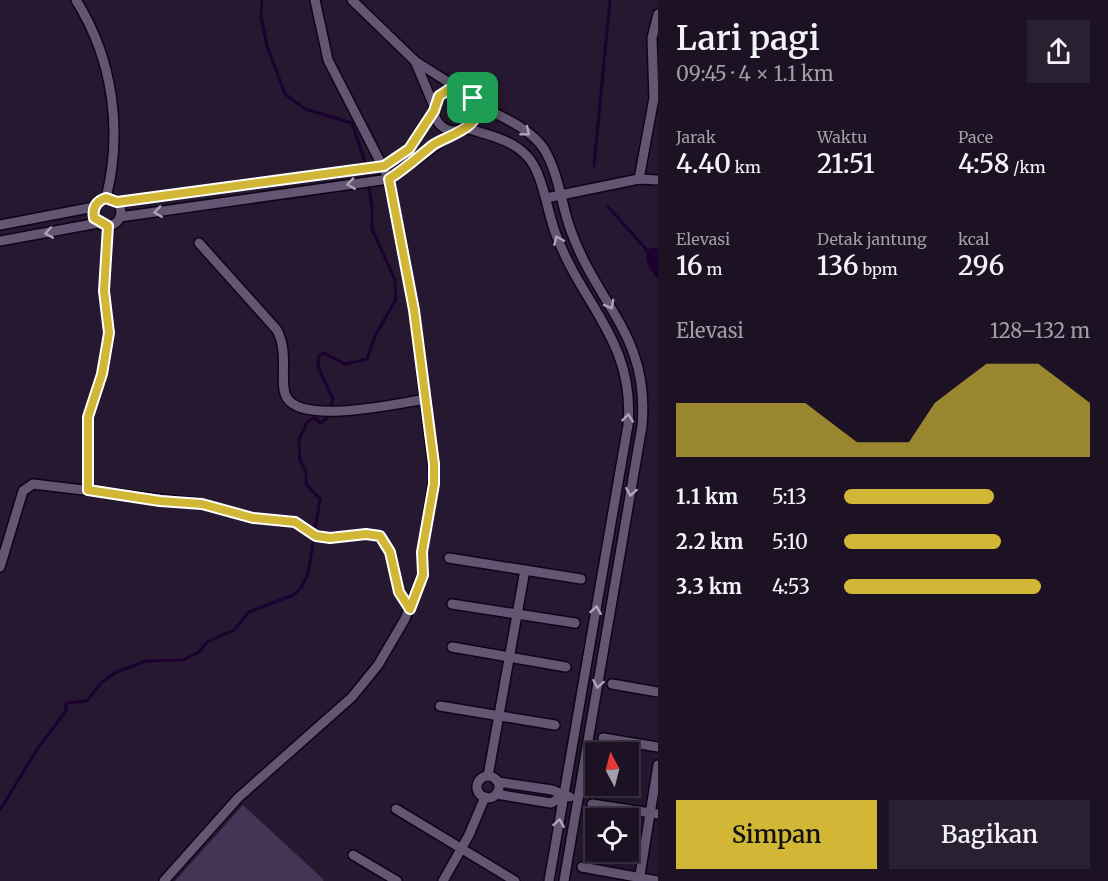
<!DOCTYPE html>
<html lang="id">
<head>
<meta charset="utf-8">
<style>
  body { margin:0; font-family:Merriweather,serif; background:#292031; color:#f1f3f6; height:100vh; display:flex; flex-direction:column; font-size:22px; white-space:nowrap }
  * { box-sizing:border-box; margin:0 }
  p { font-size:20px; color:#a09ea6 }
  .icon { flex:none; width:33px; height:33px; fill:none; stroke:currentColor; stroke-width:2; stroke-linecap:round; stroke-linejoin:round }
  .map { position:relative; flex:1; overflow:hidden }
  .side { display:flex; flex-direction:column; background:#1c1224; width:450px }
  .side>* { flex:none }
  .needle { width:39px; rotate:353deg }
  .fabs { position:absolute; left:585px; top:742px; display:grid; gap:12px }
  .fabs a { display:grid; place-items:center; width:54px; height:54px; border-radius:0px; background:#1c1224; box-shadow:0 3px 15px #0003,0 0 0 2px #3a3241; font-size:30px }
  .pin { position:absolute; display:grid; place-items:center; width:51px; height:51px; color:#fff; margin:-26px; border-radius:12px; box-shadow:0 3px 9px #0006 }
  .round { display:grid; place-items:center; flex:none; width:63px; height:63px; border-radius:0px; background:#292031 }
  .overview { display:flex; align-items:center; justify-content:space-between; height:102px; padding:0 18px }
  h1 { font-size:33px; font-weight:600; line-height:45px }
  .metrics { display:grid; grid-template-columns:repeat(3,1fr); gap:9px; height:102px; padding:6px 18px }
  .metrics div { display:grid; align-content:center }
  .metrics b { font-size:26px; font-weight:600 }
  .metrics small { font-size:16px; font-weight:400 }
  .metrics p { font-size:16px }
  .chart { height:168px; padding:12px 18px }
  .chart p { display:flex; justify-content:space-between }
  .chart svg { width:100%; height:108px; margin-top:6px; fill:#d2b736; opacity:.7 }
  .action { display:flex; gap:12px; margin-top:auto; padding:12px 18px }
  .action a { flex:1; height:69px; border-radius:0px; background:#d2b736; color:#111; font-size:24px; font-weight:600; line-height:69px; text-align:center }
  .action a+a { background:#292031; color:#f1f3f6 }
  ul { padding:0 18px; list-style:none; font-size:20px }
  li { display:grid; grid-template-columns:96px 72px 1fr; align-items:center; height:45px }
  li i { height:15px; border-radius:8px; background:#d2b736 }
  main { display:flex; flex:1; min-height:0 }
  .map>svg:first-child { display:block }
  .green { fill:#453455 }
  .water { fill:#1c0030 }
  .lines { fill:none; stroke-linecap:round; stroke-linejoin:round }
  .stream { stroke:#1c0030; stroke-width:3 }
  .street-casing { stroke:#0e0417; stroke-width:12 }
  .street { stroke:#645672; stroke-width:9 }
  .oneway { stroke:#aea4ba }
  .route-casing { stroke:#fff; stroke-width:12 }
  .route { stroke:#d2b736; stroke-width:8 }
</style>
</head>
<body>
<main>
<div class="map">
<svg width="658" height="881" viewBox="0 0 658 881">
  <rect width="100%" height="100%" fill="#251830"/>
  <path class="green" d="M 243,805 L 324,880 L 323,881 L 175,881 Z"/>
  <path class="water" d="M 654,247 L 658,249 L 658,279 C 650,270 645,263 647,250 Z"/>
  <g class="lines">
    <g class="stream">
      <path d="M 594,166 L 610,0"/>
      <path d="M 608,207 L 647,250"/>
      <path d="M 0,810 L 38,748 L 66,711 L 66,703 L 87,701 L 101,683 L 116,672 L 146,661 L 183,660 L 199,652 L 207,642 L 234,630 L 249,612 L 293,595 L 301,588 L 308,574 L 320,499 L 306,484 L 306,472 L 300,460 L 299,440 L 307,422 L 314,418 L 321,423 L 327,418 L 333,399 L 318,367 L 319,356 L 324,353 L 345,364 L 367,359 L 375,336 L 396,299 L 395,280 L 372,229 L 372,207 L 365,162 L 352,123 L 305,109 L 285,94 L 267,46 L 261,16 L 262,0"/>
    </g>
    <defs>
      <g id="street">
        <path d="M 76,0 C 113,59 123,131 106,198"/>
        <path d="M 352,0 L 415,61 L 459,89"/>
        <path d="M 415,61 L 434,106"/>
        <circle cx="455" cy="110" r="21"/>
        <path d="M 475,103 C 497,115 530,127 544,149 C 559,174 561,204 571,231 C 598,306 650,336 642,426 L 564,881"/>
        <path d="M 466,128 C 488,135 511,139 527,156 C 544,174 547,214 557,237 C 584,307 635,343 628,425 L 549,881"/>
        <path d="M 639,179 L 654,98 L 652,38 L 658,14"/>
        <path d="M 546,198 L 639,179 L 658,180"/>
        <circle cx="107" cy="212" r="14"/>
        <path d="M 117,202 L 384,166 L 409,149 L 434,111"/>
        <path d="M 120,217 L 389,179 L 456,131"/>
        <path d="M 0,225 L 94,207"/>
        <path d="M 0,241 L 98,223"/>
        <path d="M 199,243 L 277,330 C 290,355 278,384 287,398 C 304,425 399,403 426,399"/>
        <path d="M 88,490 L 88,417 L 102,374 L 109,333 L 104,291 L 108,226"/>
        <path d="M 449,558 L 581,579"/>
        <path d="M 0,567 L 23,491 L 33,484 L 202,504 L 253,518 L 295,522 L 316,535 L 329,538 L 366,534 L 379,536 L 390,551 L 399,592 L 410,609"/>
        <path d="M 452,604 L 575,623"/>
        <path d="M 452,647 L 566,667"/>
        <path d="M 612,684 L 658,692"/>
        <path d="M 440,706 L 555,725"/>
        <path d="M 603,738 L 658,747"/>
        <path d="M 488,776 L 525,570"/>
        <circle cx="488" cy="787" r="11"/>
        <path d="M 498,782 L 552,790 L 570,797"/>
        <path d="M 496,794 L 551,803 L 564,796"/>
        <path d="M 592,804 L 658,814"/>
        <path d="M 396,809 L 515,881"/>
        <path d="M 353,855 L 397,881"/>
        <path d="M 582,867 L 658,881"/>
        <path d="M 164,881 L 238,798 L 352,697 L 378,665 L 405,619 L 422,575 L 422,552 L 434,476 L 414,310 L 389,179 L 328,60 L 315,0"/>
        <path d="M 443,881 L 469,835 L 485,797"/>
        <path d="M 639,881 L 658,765"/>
      </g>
    </defs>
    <use href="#street" class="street-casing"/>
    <use href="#street" class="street"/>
  </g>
  <defs><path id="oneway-chevron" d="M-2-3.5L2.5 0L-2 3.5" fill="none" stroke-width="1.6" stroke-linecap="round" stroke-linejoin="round" transform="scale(1.5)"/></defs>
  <g class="oneway">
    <use href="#oneway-chevron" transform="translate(526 132) rotate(39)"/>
    <use href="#oneway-chevron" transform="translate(351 184) rotate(172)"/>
    <use href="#oneway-chevron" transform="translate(158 212) rotate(172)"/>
    <use href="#oneway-chevron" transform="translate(49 233) rotate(170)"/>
    <use href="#oneway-chevron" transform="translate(558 240) rotate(-113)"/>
    <use href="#oneway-chevron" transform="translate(610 305) rotate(61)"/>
    <use href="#oneway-chevron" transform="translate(628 418) rotate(-84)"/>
    <use href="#oneway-chevron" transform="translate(631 492) rotate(100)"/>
    <use href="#oneway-chevron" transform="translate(596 610) rotate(-80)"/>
    <use href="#oneway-chevron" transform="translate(598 684) rotate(100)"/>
    <use href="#oneway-chevron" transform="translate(559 823) rotate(-80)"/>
  </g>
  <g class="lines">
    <defs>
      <path id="route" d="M 459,89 C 467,92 473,96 476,104 C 483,128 448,135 433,145 C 418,157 405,169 389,179 L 414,310 L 434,464 L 434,484 L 422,552 L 423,575 L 410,609 L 399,592 L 390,552 L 380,536 L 366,534 L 330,538 L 316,536 L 295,522 L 253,518 L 202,504 L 160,501 L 88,490 L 88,417 L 102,374 L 109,333 L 104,291 L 108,226 L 94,218 C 92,208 96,201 106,198 L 117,202 L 384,166 L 409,149 L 434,111 L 439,96 L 448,90 Z"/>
    </defs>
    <use href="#route" class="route-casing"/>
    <use href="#route" class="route"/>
  </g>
</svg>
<div class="fabs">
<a><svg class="needle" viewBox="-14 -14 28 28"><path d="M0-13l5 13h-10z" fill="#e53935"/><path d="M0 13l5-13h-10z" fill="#a09ea6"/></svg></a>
<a><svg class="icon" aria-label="locate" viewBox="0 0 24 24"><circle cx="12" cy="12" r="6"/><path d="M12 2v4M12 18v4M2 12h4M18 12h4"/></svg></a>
</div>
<div class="pin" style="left:473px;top:98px;background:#1e9e55"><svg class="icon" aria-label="arrive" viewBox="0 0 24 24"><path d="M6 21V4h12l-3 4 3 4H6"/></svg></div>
</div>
<section class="side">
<div class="overview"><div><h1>Lari pagi</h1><p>09:45 · 4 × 1.1 km</p></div><a class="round"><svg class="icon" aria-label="share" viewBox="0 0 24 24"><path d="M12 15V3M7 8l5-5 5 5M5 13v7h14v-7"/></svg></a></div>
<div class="metrics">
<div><p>Jarak</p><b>4.40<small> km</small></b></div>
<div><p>Waktu</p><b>21:51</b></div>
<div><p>Pace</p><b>4:58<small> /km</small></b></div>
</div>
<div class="metrics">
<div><p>Elevasi</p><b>16<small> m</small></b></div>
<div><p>Detak jantung</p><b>136<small> bpm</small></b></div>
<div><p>kcal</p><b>296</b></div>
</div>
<div class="chart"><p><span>Elevasi</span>128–132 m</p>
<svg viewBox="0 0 160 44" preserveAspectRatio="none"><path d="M0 44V22L10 22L20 22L30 22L40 22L50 22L60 30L70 38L80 38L90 38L100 22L110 14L120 6L130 6L140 6L150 14L160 22V44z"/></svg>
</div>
<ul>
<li><b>1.1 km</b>5:13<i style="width:61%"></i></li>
<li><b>2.2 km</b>5:10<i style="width:64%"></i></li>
<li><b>3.3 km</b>4:53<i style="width:80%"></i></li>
</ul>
<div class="action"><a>Simpan</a><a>Bagikan</a></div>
</section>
</main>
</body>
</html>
